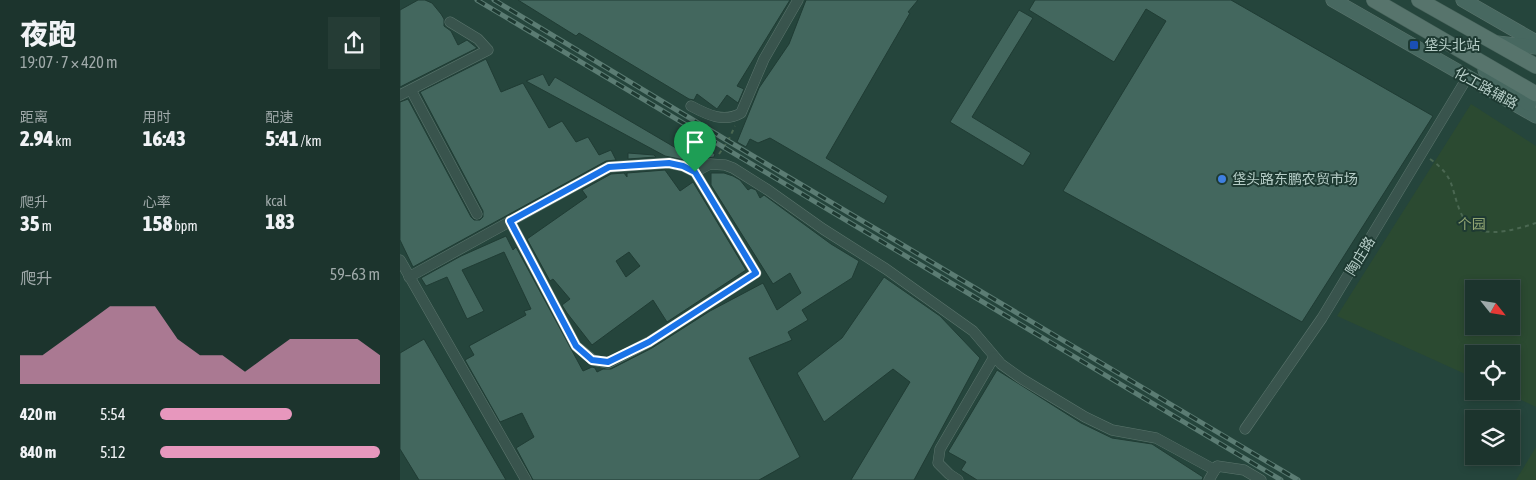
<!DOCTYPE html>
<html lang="zh">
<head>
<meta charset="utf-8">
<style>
  body { margin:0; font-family:"Asap Condensed","Noto Sans SC",sans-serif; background:#253c35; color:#f1f3f6; height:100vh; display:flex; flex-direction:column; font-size:19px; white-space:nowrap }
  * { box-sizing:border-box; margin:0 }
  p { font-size:16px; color:#a0aaaa }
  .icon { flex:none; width:28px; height:28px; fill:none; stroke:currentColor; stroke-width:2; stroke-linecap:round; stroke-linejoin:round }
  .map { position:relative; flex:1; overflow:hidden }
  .side { display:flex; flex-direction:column; background:#1c342d; width:400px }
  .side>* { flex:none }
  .needle { width:32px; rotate:120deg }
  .tools { position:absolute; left:1065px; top:280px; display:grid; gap:10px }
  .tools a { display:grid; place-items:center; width:55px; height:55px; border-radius:0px; background:#1c342d; box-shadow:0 2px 8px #0003,0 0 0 1px #3a4f49; font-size:25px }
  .pin { position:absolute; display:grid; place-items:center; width:42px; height:42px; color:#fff; margin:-51px -21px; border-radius:50% 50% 50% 0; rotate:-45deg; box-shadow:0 0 5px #0007 }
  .pin .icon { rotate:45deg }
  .round { display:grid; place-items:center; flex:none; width:52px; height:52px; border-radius:0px; background:#253c35 }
  .head { display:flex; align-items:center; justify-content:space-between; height:85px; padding:0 20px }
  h1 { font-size:28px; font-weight:800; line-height:38px }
  .stats { display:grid; grid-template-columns:repeat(3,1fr); gap:8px; height:85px; padding:5px 20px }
  .stats div { display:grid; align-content:center }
  .stats b { font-size:21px; font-weight:800 }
  .stats small { font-size:14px; font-weight:400 }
  .stats p { font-size:14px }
  .chart { height:140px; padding:10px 20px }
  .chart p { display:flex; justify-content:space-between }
  .chart svg { width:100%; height:90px; margin-top:5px; fill:#e797bd; opacity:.7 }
  ul { padding:0 20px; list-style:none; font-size:16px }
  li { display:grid; grid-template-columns:80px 60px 1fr; align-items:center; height:38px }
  li i { height:12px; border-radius:6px; background:#e797bd }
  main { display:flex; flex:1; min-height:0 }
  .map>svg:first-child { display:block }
  .green { fill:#2b4a31; fill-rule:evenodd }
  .building { fill:#43675e; stroke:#203c34; fill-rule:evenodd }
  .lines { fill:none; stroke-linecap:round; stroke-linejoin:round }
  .street-casing { stroke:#5b756d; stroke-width:11 }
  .secondary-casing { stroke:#5b756d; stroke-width:15 }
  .primary-casing { stroke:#466159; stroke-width:16 }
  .path { stroke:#4a6751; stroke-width:2; stroke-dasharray:4 4; stroke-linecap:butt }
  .street { stroke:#39544d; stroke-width:10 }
  .secondary { stroke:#476860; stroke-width:14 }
  .primary { stroke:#57746c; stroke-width:15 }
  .rail-casing { stroke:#5b7c73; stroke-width:5 }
  .rail { stroke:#1e3a32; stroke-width:3; stroke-dasharray:9; stroke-linecap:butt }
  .route-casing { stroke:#fff; stroke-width:10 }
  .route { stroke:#1a73e8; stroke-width:6 }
  .transit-dot { fill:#1a4fb4; stroke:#1e3a32; stroke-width:2 }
  .shop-dot { fill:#3f7fe0; stroke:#1e3a32; stroke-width:2 }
  .labels { text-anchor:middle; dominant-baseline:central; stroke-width:4; stroke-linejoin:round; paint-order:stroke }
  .poi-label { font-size:14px; fill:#b7cec8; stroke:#1e3a32; text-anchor:start }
  .street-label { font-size:14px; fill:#b7cec8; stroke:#1e3a32 }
  .park-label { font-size:14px; fill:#93a673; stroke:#1e3a32 }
</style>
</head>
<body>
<main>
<section class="side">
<div class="head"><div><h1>夜跑</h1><p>19:07 · 7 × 420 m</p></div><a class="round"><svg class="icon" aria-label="share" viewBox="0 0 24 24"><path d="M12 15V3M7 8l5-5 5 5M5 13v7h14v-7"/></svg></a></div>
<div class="stats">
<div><p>距离</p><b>2.94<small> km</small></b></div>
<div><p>用时</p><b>16:43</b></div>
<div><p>配速</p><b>5:41<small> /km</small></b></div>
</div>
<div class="stats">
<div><p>爬升</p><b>35<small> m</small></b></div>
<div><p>心率</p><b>158<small> bpm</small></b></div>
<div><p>kcal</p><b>183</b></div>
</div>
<div class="chart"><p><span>爬升</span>59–63 m</p>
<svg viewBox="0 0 160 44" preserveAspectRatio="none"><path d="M0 44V30L10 30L20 22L30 14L40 6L50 6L60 6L70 22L80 30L90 30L100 38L110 30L120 22L130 22L140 22L150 22L160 30V44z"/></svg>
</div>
<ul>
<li><b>420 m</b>5:54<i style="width:60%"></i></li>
<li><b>840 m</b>5:12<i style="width:100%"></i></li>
</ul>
</section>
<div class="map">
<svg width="1136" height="480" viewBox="0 0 1136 480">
  <rect width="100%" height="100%" fill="#25453c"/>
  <g class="green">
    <path d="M 1071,104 L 1136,146 L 1136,407 L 1102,391 L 1111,391 L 1111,354 L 1074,354 L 1074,378 L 937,316 ZM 1074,289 L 1111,289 L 1111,326 L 1074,326 Z"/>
    <path d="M 1136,447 L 1136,480 L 1116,480 Z"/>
  </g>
  <g class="building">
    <path d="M 18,0 L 25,0 L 32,3 L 41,14 L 44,19 L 44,26 L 51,31 L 58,45 L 67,40 L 77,48 L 0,87 L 0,10 Z"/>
    <path d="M 118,0 L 390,0 L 337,86 L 344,89 L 338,103 L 327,95 L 317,109 L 297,94 L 294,100 L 289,99 L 179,33 L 176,36 Z"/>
    <path d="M 406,0 L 518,0 L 508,12 L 510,13 L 426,158 L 488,196 L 484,204 L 370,138 L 358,143 L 350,139 L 346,147 L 337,142 L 359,88 L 389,44 Z"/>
    <path d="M 635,0 L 831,0 L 1033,116 L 902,322 L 663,191 L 766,21 L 746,9 L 714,62 L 629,10 Z"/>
    <path d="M 619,10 L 633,18 L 572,117 L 631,153 L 623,166 L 550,122 Z"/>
    <path d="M 86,59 L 101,92 L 123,83 L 149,128 L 162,121 L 176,142 L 188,137 L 199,155 L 211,150 L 216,160 L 206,161 L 13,267 L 0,240 L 0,102 L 8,99 L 71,217 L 74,220 L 80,220 L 83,217 L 83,211 L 20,92 Z"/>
    <path d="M 143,74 L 149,86 L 155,77 L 293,158 L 300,146 L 315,154 L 314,157 L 307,158 L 301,161 L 289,161 L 265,156 L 126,81 Z"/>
    <path d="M 228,153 L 254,155 L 256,157 L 228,159 Z"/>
    <path d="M 265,170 L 280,191 L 293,182 L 346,270 L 267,322 L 253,300 L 192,345 L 167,313 L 162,305 L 170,299 L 153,279 L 150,281 L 127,239 L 187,197 L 182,190 L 211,174 L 224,173 L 227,177 L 227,173 ZM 229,252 L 240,266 L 226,277 L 216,261 Z"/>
    <path d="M 311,173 L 324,173 L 333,176 L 340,180 L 348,190 L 351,188 L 356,190 L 360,198 L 364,195 L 431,244 L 459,261 L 452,278 L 402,310 L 408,320 L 388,332 L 392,340 L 349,358 L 400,457 L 359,480 L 133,480 L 116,448 L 134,437 L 122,413 L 100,422 L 65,360 L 74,355 L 69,346 L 126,315 L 124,311 L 131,309 L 104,252 L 62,270 L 84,311 L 67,319 L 47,277 L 26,286 L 21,278 L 61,256 L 106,236 L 113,250 L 116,247 L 183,371 L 192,367 L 195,368 L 197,372 L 203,369 L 211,369 L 252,348 L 310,311 L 363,283 L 377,310 L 401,293 L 390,273 L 373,284 L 311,185 Z"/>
    <path d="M 484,277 L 540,316 L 580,358 L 514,480 L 451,480 L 510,382 L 493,369 L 424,422 L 397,373 L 442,338 Z"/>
    <path d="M 24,339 L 106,480 L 19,480 L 0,449 L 0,353 Z"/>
    <path d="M 597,370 L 681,423 L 712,438 L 752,444 L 803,477 L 802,480 L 577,480 L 561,470 L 566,462 L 548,452 Z"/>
  </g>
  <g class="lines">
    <defs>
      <g id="street">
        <path d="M 11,90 L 77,214"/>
        <path d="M 0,95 L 88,50 L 78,39 L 50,22"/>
        <path d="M 291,106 C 308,115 324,123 341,113 L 364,59 L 398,0"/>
        <path d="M 295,172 L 310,164 L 325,165 L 333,168 L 368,190 L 423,229 L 486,269 L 573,331 L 601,364 L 622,379 L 685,417 L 712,430 L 756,438 L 815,470"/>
        <path d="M 0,260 L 126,480"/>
        <path d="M 9,277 L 209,167 L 269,163 L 283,166 L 295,172 L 356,273 L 249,342 L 208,363 L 193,360 L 176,346 L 110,221"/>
        <path d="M 845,429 L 922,318 L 1067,78"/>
        <path d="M 558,480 L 549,474 L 538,463 L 540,449 L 594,357"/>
        <path d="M 809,480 L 817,466 L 844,470 L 861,480"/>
      </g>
      <g id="secondary">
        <path d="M 933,0 L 1136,116"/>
        <path d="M 1063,0 L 1136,42"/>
        <path d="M 1097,43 L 1136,47"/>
        <path d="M 1085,70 L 1129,104"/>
      </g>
      <g id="primary">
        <path d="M 974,0 L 1136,94"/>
        <path d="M 1019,0 L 1136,66"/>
      </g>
    </defs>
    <use href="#street" class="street-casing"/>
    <use href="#secondary" class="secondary-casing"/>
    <use href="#primary" class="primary-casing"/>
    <g class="path">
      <path d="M 319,154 L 328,141 L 335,126"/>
      <path d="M 1030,159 C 1055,177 1050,186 1060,211 C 1073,243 1111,231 1136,223"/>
    </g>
    <use href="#street" class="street"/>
    <use href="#secondary" class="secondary"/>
    <use href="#primary" class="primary"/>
    <defs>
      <g id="rail">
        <path d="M 77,0 L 881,480"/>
        <path d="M 94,0 L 328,141 L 898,480"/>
      </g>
    </defs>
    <use href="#rail" class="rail-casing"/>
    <use href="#rail" class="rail"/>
  </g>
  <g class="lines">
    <defs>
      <path id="route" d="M 269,163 L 283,166 L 295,172 L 356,273 L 249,342 L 208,362 L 192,360 L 176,346 L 110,221 L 209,167 Z"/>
    </defs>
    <use href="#route" class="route-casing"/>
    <use href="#route" class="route"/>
  </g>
  <rect class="transit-dot" x="1009" y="40" width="10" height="10" rx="2.5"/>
  <circle class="shop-dot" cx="822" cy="179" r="5"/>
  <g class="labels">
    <g class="poi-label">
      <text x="1024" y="45">垡头北站</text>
      <text x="832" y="179">垡头路东鹏农贸市场</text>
    </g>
    <g class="street-label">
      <text transform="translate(1086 88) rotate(29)">化工路辅路</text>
      <text transform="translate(960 256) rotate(-59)">陶庄路</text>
    </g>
    <g class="park-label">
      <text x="1072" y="224">个园</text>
    </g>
  </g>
</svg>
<div class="tools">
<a><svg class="needle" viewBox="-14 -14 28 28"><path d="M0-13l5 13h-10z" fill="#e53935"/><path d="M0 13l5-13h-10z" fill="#a0aaaa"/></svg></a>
<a><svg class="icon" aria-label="locate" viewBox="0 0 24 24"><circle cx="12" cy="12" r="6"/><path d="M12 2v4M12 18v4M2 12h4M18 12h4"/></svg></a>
<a><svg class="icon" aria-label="layers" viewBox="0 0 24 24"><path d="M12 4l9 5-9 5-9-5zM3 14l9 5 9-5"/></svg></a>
</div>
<div class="pin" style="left:295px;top:172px;background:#1e9e55"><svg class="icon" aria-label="arrive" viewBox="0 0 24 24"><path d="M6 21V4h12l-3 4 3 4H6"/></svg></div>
</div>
</main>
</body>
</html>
